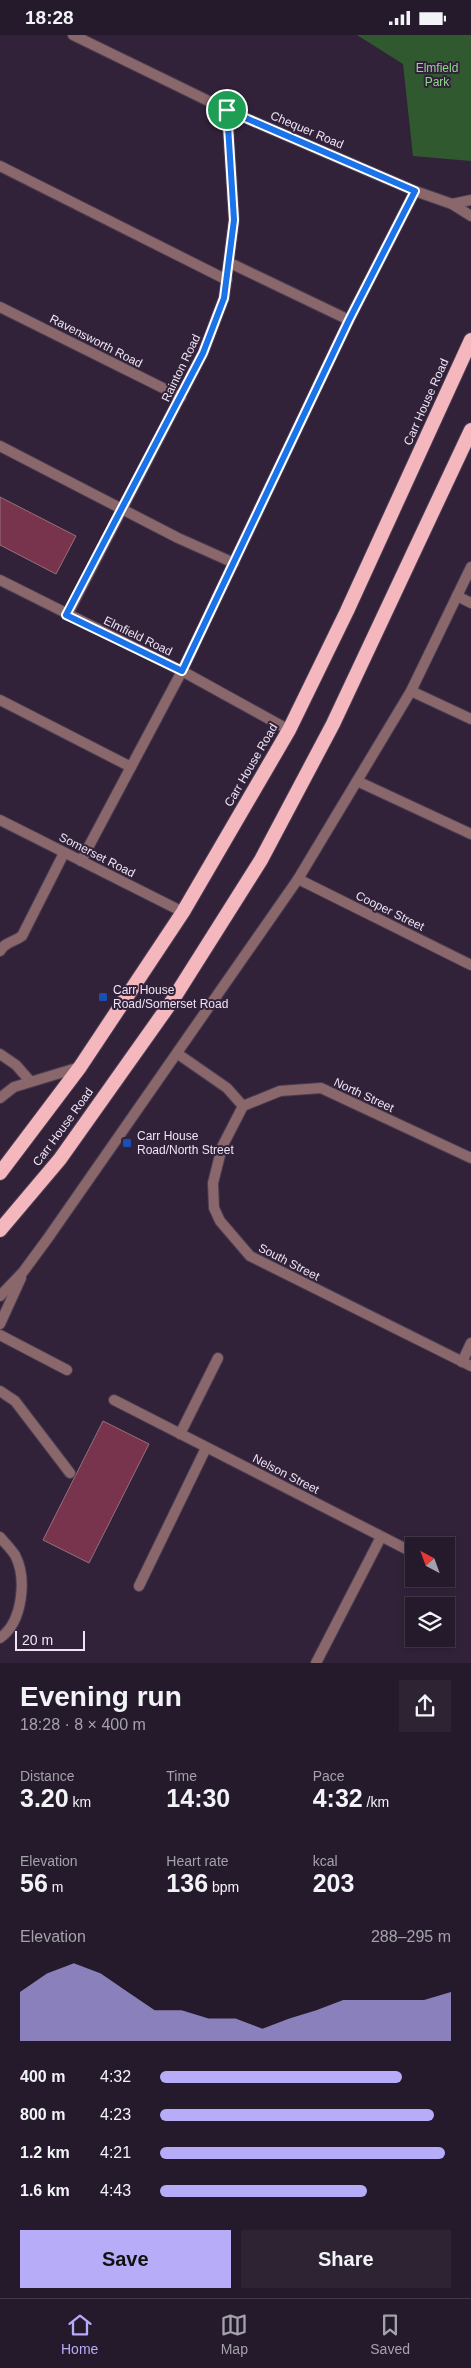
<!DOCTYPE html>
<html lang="en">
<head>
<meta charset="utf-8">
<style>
  body { margin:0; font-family:Helvetica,sans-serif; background:#2d2333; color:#f1f3f6; height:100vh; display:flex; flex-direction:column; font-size:19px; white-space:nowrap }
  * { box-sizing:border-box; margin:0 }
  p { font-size:16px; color:#a3a1a9 }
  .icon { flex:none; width:28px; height:28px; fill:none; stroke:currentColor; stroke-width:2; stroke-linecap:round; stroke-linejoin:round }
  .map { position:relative; height:1628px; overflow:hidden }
  .details { display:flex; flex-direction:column; background:#251a2b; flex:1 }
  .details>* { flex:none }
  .needle { width:32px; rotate:319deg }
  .buttons { position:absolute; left:405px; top:1502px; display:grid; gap:10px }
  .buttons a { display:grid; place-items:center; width:50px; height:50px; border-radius:0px; background:#251a2b; box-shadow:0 2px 8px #0003,0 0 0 1px #423847; font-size:25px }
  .scale { position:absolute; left:15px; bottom:12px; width:70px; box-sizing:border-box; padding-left:5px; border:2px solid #eee4f4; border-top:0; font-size:14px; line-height:18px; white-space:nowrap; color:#eee4f4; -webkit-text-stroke:4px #312239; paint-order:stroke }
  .pin { position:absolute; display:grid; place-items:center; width:42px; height:42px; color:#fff; margin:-21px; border:2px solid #fff; border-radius:50%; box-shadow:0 1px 5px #0007 }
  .round { display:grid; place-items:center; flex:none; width:52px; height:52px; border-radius:0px; background:#2d2333 }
  .head { display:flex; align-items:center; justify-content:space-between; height:85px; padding:0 20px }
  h1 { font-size:28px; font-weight:600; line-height:38px }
  .stats { display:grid; grid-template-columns:repeat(3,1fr); gap:8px; height:85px; padding:5px 20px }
  .stats div { display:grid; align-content:center }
  .stats b { font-size:25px; font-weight:600 }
  .stats small { font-size:14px; font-weight:400 }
  .stats p { font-size:14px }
  .chart { height:140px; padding:10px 20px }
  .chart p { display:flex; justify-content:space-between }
  .chart svg { width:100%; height:90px; margin-top:5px; fill:#b6acf8; opacity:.7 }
  .action { display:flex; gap:10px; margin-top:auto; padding:10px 20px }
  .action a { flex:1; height:58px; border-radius:0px; background:#b6acf8; color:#111; font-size:20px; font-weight:600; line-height:58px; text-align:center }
  .action a+a { background:#2d2333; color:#f1f3f6 }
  ul { padding:0 20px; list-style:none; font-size:16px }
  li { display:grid; grid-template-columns:80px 60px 1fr; align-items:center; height:38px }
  li i { height:12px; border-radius:6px; background:#b6acf8 }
  .status { display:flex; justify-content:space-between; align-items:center; height:35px; padding:0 25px; background:#251a2b; direction:ltr }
  .status svg { height:14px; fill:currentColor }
  .tab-bar { display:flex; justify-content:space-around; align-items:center; height:70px; border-top:1px solid #423847; background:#251a2b; font-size:14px; color:#a3a1a9 }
  .tab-bar a { display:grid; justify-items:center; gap:2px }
  .tab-bar .selected { color:#b6acf8 }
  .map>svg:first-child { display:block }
  .green { fill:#31592f }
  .building { fill:#79344d; stroke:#95717b }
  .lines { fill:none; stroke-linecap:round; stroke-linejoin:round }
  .service-casing { stroke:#4b3d53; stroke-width:12 }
  .minor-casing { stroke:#4b3d53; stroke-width:12 }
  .trunk-casing { stroke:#4b3d53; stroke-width:16 }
  .service { stroke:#8a676b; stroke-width:10 }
  .minor { stroke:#8a676b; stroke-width:10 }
  .trunk { stroke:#f4b7be; stroke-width:14 }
  .route-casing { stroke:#fff; stroke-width:10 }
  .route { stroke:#1a73e8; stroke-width:6 }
  .transit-dot { fill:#1a4fb4; stroke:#312239; stroke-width:2 }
  .labels { text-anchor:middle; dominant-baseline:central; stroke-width:4; stroke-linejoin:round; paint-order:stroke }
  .park-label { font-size:12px; fill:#8ed88a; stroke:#312239 }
  .street-label { font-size:12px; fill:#eee4f4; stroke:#312239 }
  .poi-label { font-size:12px; fill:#eee4f4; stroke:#312239; text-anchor:start }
</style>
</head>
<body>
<div class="status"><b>18:28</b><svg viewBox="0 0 49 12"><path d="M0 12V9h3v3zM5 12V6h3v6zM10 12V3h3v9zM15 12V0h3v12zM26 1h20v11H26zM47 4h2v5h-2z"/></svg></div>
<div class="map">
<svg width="471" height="1628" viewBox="0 0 471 1628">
  <rect width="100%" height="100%" fill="#312239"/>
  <path class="green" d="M 357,0 L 471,0 L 471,126 L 413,121 L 403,29 Z"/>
  <g class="building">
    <path d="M 0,462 L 76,501 L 56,539 L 0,510 Z"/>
    <path d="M 103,1386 L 149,1409 L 89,1528 L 43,1505 Z"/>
  </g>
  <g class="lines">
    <defs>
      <g id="service">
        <path d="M 0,131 L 227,245"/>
        <path d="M 349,285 L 415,156"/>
        <path d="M 0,411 L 178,503 L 234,528"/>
        <path d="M 457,561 L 471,568"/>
        <path d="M 0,665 L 131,732"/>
        <path d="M 357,746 L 471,799"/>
        <path d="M 81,826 L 182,636 L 349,285 L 230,228"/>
        <path d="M 0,916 C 5,907 14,907 22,901 L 64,818"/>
        <path d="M 0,1300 L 67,1335"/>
        <path d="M 0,1356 L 15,1366 L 70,1438"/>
        <path d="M 139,1551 L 206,1413"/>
      </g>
      <g id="minor">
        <path d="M 73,0 L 227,75 L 415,156 L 452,169 L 471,181"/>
        <path d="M 452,169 L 471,165"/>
        <path d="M 0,272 L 181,362"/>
        <path d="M 0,545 L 182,636 L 289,695"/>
        <path d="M 67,580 L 203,318 L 224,263 L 234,185 L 227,75"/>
        <path d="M 411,656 L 471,684"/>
        <path d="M 0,785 L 183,877"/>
        <path d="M 298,844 L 471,930"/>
        <path d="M 0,1019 L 16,1030 L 30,1046"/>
        <path d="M 178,1019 L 227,1053 L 243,1071"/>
        <path d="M 0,1063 L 14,1052 L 80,1032"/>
        <path d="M 243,1071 L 222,1112 L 213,1148 L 214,1173 L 220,1186 L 250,1221 L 471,1331"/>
        <path d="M 243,1071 L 280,1056 L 321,1053 L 471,1123"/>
        <path d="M 0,1261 L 23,1237 L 48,1203 L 298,844 L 411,656 L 471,532"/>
        <path d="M 0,1289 L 21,1243"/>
        <path d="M 462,1327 L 471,1308"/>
        <path d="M 114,1365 L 414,1518"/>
        <path d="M 180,1399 L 218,1323"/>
        <path d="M 0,1502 C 5,1508 11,1514 15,1520 C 27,1543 23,1587 0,1603"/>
        <path d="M 316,1628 L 381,1502"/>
      </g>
      <g id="trunk">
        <path d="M 0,1138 L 80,1032 L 183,877 L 289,695 L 347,576 L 471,305"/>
        <path d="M 0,1195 L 60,1124 L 172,966 L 261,825 L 333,689 L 471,395"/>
      </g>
    </defs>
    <use href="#service" class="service-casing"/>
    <use href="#minor" class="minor-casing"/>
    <use href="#trunk" class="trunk-casing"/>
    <use href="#service" class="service"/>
    <use href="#minor" class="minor"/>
    <use href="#trunk" class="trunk"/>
  </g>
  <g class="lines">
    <defs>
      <path id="route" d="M 227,75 L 415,156 L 349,285 L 182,636 L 66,580 L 203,318 L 224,263 L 234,185 Z"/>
    </defs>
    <use href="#route" class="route-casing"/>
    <use href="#route" class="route"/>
  </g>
  <g class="transit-dot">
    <rect x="98" y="957" width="10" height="10" rx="2.5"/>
    <rect x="122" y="1103" width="10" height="10" rx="2.5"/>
  </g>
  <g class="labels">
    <g class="park-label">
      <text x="437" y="33">Elmfield<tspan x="437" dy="14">Park</tspan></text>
    </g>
    <g class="street-label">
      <text transform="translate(307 95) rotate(23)">Chequer Road</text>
      <text transform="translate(96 306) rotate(27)">Ravensworth Road</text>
      <text transform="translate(181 333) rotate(-64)">Rainton Road</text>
      <text transform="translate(426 367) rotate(-66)">Carr House Road</text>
      <text transform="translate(138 601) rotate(26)">Elmfield Road</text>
      <text transform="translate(251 730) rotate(-60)">Carr House Road</text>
      <text transform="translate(97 820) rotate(27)">Somerset Road</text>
      <text transform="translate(390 876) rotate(26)">Cooper Street</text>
      <text transform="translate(364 1060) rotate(25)">North Street</text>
      <text transform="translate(63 1092) rotate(-54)">Carr House Road</text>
      <text transform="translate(289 1227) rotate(27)">South Street</text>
      <text transform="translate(286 1439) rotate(27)">Nelson Street</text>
    </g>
    <g class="poi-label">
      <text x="113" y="955">Carr House<tspan x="113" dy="14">Road/Somerset Road</tspan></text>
      <text x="137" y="1101">Carr House<tspan x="137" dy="14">Road/North Street</tspan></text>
    </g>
  </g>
</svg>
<div class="buttons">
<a><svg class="needle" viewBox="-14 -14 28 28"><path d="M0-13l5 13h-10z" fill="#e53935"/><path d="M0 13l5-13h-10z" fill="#a3a1a9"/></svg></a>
<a><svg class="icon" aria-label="layers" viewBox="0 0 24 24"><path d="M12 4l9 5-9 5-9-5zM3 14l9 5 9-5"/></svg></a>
</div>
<div class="scale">20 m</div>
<div class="pin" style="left:227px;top:75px;background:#1e9e55"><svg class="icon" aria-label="arrive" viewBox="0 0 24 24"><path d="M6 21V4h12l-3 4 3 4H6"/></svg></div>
</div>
<section class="details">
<div class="head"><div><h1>Evening run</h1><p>18:28 · 8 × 400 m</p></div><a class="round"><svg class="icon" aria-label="share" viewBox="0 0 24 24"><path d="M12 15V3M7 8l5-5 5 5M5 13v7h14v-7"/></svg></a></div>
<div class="stats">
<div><p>Distance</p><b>3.20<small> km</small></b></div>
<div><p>Time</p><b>14:30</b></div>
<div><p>Pace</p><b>4:32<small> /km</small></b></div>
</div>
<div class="stats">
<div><p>Elevation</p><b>56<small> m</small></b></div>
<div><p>Heart rate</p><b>136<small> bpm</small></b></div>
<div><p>kcal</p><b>203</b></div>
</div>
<div class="chart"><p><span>Elevation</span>288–295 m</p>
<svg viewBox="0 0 160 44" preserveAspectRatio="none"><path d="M0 44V20L10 11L20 6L30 11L40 20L50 29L60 29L70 33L80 33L90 38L100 33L110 29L120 24L130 24L140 24L150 24L160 20V44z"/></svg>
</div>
<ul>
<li><b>400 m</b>4:32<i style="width:83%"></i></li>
<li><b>800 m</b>4:23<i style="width:94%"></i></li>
<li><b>1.2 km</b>4:21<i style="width:98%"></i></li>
<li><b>1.6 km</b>4:43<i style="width:71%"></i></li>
</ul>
<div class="action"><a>Save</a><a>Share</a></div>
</section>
<nav class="tab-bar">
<a class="selected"><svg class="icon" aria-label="home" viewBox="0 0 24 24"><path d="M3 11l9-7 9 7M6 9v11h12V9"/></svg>Home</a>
<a><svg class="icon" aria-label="map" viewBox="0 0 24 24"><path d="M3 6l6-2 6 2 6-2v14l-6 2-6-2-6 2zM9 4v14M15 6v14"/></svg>Map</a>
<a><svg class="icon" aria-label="saved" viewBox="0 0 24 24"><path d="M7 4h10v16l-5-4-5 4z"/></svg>Saved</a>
</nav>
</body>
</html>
